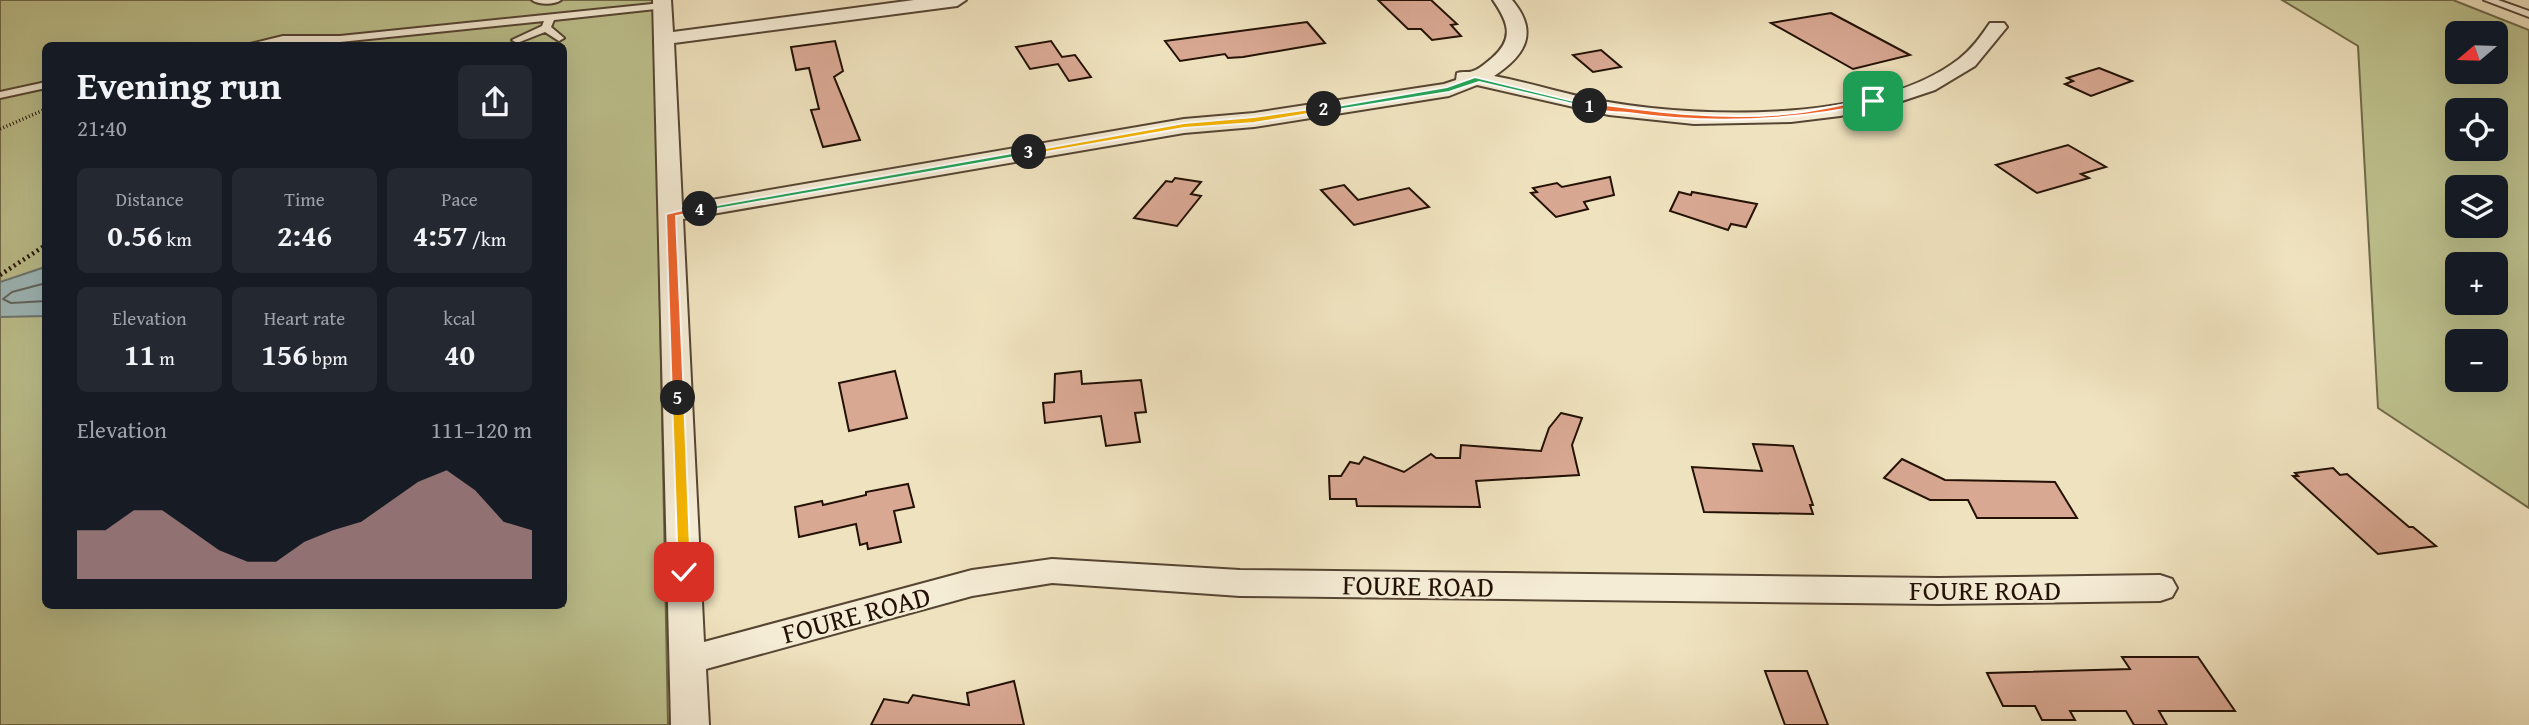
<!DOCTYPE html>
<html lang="en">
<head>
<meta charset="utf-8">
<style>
  body { margin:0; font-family:"Gentium Book Plus",serif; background:#242831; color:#f1f3f6; height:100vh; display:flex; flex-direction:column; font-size:26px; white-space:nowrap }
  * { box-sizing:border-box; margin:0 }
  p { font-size:23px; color:#9ea1a6 }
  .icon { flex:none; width:38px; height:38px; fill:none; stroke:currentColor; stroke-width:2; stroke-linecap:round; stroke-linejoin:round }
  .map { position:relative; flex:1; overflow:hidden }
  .drawer { position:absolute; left:42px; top:42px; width:525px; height:567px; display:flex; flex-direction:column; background:#171b24; border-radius:10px; box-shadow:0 7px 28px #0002 }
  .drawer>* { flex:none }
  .needle { width:46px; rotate:251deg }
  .tools { position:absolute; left:2445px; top:21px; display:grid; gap:14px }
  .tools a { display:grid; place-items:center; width:63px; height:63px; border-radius:10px; background:#171b24; box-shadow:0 7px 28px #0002; font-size:35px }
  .pin { position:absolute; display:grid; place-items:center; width:60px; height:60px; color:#fff; margin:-30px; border-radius:14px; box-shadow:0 4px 10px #0006 }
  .km { position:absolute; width:35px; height:35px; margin:-18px; border-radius:50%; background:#222; color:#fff; font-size:19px; line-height:35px; text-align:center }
  .round { display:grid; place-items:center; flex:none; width:74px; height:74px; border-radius:10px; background:#242831 }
  .summary { display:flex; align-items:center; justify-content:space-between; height:119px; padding:0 35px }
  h1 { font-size:38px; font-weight:600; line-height:52px }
  .stats { display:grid; grid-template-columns:repeat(3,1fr); gap:10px; height:119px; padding:7px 35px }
  .stats div { display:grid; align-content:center; border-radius:10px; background:#242831; text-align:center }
  .stats b { font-size:30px; font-weight:600 }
  .stats small { font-size:19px; font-weight:400 }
  .stats p { font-size:19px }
  .chart { height:196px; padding:14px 35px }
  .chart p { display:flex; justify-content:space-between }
  .chart svg { width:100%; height:126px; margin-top:7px; fill:#c59692; opacity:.7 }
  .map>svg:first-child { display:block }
  .green { fill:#bec28e; stroke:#706a4a; stroke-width:2; fill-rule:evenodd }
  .water { fill:#9fbbbd; stroke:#6d7773; stroke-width:2 }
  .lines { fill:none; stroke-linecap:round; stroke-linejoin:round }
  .shore { stroke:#616661; stroke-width:2 }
  .building { fill:#d9a893; stroke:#231105; stroke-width:2 }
  .service-casing { stroke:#564533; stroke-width:4 }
  .minor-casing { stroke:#564533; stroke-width:4 }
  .path-far1 { stroke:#231105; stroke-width:3.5; stroke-dasharray:1 2.5; stroke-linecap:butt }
  .path { stroke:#231105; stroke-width:4.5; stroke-dasharray:2 3.5; stroke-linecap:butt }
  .service { fill:#f5ecd5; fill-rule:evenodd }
  .minor { fill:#f5ecd5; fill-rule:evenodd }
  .split-1 { fill:#f0652b; stroke:#fff; stroke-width:2 }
  .split-2 { fill:#22a559; stroke:#fff; stroke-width:2 }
  .split-3 { fill:#f5b400; stroke:#fff; stroke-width:2 }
  .split-4 { fill:#22a559; stroke:#fff; stroke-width:2 }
  .split-5 { fill:#f0652b; stroke:#fff; stroke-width:2 }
  .split-6 { fill:#f5b400; stroke:#fff; stroke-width:2 }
  .labels { text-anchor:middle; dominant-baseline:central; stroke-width:5; stroke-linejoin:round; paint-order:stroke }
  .near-street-label { font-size:28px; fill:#231105; stroke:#f5ecd5 }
</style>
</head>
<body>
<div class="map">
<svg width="2529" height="725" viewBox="0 0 2529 725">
  <rect width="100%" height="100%" fill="#efe2be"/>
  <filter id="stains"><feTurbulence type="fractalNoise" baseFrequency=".00286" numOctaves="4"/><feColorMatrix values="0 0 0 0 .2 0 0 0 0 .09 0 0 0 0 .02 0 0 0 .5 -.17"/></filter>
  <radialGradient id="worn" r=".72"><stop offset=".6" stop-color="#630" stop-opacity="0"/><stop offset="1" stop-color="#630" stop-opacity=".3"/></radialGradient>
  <g class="green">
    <path d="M 0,0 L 654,0 L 668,725 L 0,725 ZM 46,46 L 564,46 L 564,606 L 46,606 Z"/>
    <path d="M 2282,0 L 2453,0 L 2529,30 L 2529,508 L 2378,408 L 2358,46 ZM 2496,33 L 2496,72 L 2457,72 L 2457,33 ZM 2496,110 L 2496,149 L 2457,149 L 2457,110 ZM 2496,187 L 2496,226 L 2457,226 L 2457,187 ZM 2496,264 L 2496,303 L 2457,303 L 2457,264 ZM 2496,341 L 2496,380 L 2457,380 L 2457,341 Z"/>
  </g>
  <path class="water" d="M 45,267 L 45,316 L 0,317 L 0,282 Z"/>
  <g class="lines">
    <path class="shore" d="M 46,283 L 12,292 L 3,299 L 11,303 L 46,301"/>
  </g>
  <g class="building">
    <path d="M 1378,0 L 1431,0 L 1457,24 L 1451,25 L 1461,36 L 1432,40 L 1421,29 L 1408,29 Z"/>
    <path d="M 1831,13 L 1910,55 L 1853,69 L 1771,23 Z"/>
    <path d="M 1307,22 L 1325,43 L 1243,57 L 1228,58 L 1225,54 L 1180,61 L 1165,41 Z"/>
    <path d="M 835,41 L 843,71 L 834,77 L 860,140 L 823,147 L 811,110 L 819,109 L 809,68 L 796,70 L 791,47 Z"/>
    <path d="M 1051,41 L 1062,57 L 1075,55 L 1091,77 L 1069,81 L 1058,64 L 1030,69 L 1016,47 Z"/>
    <path d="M 1601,50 L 1621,67 L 1593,72 L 1573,55 Z"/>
    <path d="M 2099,68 L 2132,81 L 2091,96 L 2065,84 L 2073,81 L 2067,78 Z"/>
    <path d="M 2068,145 L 2106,167 L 2081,174 L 2089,178 L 2037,193 L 1996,165 Z"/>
    <path d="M 1610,177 L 1614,195 L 1584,202 L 1588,209 L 1556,217 L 1531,193 L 1537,192 L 1533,188 L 1557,183 L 1562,187 Z"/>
    <path d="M 1175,178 L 1201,182 L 1191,194 L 1201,196 L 1177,226 L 1134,218 L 1166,181 L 1172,182 Z"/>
    <path d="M 1344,185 L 1358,200 L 1409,188 L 1429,207 L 1354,225 L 1321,190 Z"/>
    <path d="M 1679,192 L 1691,195 L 1692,192 L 1757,204 L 1746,227 L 1731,224 L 1728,230 L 1670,211 Z"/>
    <path d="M 895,371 L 907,418 L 849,431 L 839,383 Z"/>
    <path d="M 1081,371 L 1082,384 L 1141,380 L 1146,412 L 1135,413 L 1140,442 L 1106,446 L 1101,416 L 1045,423 L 1043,403 L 1054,402 L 1055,374 Z"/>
    <path d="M 1561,413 L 1582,418 L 1572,445 L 1579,475 L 1476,481 L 1480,507 L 1357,506 L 1356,499 L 1330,499 L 1329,476 L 1341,476 L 1350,462 L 1359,464 L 1364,457 L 1404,472 L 1431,454 L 1436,458 L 1460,458 L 1461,445 L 1541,451 L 1549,428 Z"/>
    <path d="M 1753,444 L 1793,446 L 1813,505 L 1810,505 L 1813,514 L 1704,512 L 1692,467 L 1762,471 Z"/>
    <path d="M 1902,459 L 1945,480 L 2055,482 L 2077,518 L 1977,518 L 1968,500 L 1930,500 L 1884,478 Z"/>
    <path d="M 2333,468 L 2340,475 L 2347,474 L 2409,527 L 2413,527 L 2436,546 L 2378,554 L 2293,476 L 2298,476 L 2295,473 Z"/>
    <path d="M 908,484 L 914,507 L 894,511 L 901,542 L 868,549 L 867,543 L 860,545 L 856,524 L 799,537 L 795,507 L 822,501 L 823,505 L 866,495 L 866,492 Z"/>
    <path d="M 2122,657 L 2198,657 L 2235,711 L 2159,711 L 2167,725 L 2134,725 L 2126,711 L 2070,711 L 2075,720 L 2042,720 L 2035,706 L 2003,706 L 1987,673 L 2130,669 Z"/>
    <path d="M 1765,671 L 1807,671 L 1828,725 L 1785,725 Z"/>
    <path d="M 1014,681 L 1024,725 L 871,725 L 884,699 L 908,703 L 913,695 L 969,705 L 967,693 Z"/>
  </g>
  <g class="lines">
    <defs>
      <g id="service">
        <path d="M 532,0 L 561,0 C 554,5 539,5 532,0 Z"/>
        <path d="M 2484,0 L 2498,0 L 2529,11 L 2529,17 Z"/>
        <path d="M 662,3 L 665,4 L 665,8 L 554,20 L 551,27 L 564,38 L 559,41 L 545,32 L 517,43 L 512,40 L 542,26 L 544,21 L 340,42 L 283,42 L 265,46 L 242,46 L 283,36 L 340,36 Z"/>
        <path d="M 46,82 L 46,88 L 0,98 L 0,92 Z"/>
      </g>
      <path id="minor" d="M 653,0 L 671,0 L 673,32 L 914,0 L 966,0 L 957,6 L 674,43 L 682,205 L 1184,119 L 1254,113 L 1444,84 L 1456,80 L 1457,73 C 1462,71 1469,73 1473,71 C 1480,69 1487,62 1492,58 C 1515,38 1508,22 1493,0 L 1512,0 C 1539,32 1526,55 1494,76 C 1532,83 1569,96 1608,102 C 1706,119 1877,122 1959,59 C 1972,49 1981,36 1990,23 L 2004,23 L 2007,27 L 1975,66 L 1935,90 L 1893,104 L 1840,116 L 1791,122 L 1694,124 L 1609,115 L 1477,85 L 1449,96 L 1254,127 L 1184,133 L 683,219 L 704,642 L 972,570 L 1052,559 L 1240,570 L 1939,578 L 2160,575 L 2172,579 L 2177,588 L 2172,597 L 2160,601 L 1939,604 L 1240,596 L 1052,583 L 972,596 L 706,669 L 709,725 L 671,725 Z"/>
    </defs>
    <use href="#service" class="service-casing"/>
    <use href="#minor" class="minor-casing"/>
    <path class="path-far1" d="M 0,129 L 46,109"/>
    <path class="path" d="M 0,275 L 46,245"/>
    <use href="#service" class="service"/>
    <use href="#minor" class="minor"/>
  </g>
  <path class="split-1" d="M 1873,99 L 1876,103 C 1793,121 1712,125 1628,113 C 1615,112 1596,112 1586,106 L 1590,103 C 1657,112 1725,121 1794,113 C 1820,110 1847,103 1873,99 Z"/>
  <path class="split-2" d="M 1475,77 L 1594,106 L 1590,108 L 1479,82 L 1449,92 L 1324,112 L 1320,109 L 1447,87 Z"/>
  <path class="split-3" d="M 1324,107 L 1327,111 L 1254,123 L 1184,128 L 1029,155 L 1024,152 L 1184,123 L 1254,117 Z"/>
  <path class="split-4" d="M 1029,150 L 1032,154 L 700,212 L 695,209 Z"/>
  <path class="split-5" d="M 700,206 L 703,211 L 676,216 L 684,398 L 678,401 L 672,398 L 666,214 Z"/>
  <path class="split-6" d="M 678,394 L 684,398 L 691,572 L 684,577 L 678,572 L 672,398 Z"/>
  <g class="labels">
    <g class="near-street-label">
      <text transform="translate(1418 585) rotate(1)">FOURE ROAD</text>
      <text x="1985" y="589">FOURE ROAD</text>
      <text transform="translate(856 614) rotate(-15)">FOURE ROAD</text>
    </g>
  </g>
  <rect width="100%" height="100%" filter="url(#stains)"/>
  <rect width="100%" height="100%" fill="url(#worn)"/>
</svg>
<div class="tools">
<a><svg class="needle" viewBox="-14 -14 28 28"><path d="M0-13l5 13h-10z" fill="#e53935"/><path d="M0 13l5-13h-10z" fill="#9ea1a6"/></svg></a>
<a><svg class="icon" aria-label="locate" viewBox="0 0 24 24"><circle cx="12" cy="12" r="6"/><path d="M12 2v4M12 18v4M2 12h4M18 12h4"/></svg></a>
<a><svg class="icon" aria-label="layers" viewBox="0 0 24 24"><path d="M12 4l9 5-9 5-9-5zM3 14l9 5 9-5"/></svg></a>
<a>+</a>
<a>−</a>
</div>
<div class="pin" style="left:1873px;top:101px;background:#1e9e55"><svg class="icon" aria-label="arrive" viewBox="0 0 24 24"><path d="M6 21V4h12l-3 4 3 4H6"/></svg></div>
<div class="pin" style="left:684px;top:572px;background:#d93025"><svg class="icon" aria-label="check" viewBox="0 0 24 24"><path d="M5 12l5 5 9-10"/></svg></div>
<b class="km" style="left:1590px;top:106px">1</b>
<b class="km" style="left:1324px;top:109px">2</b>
<b class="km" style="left:1029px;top:152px">3</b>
<b class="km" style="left:700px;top:209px">4</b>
<b class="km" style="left:678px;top:398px">5</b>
<section class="drawer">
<div class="summary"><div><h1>Evening run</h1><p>21:40</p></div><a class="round"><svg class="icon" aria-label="share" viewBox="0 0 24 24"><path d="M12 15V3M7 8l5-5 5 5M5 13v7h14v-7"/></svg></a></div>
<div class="stats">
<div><p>Distance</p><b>0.56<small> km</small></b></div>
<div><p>Time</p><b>2:46</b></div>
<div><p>Pace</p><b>4:57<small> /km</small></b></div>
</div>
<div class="stats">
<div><p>Elevation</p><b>11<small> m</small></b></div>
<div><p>Heart rate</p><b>156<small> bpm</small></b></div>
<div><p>kcal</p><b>40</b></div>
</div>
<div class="chart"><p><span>Elevation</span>111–120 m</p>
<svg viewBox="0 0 160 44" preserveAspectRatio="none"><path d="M0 44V27L10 27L20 20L30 20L40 27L50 34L60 38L70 38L80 31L90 27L100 24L110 17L120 10L130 6L140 13L150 24L160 27V44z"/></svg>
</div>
</section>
</div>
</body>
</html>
